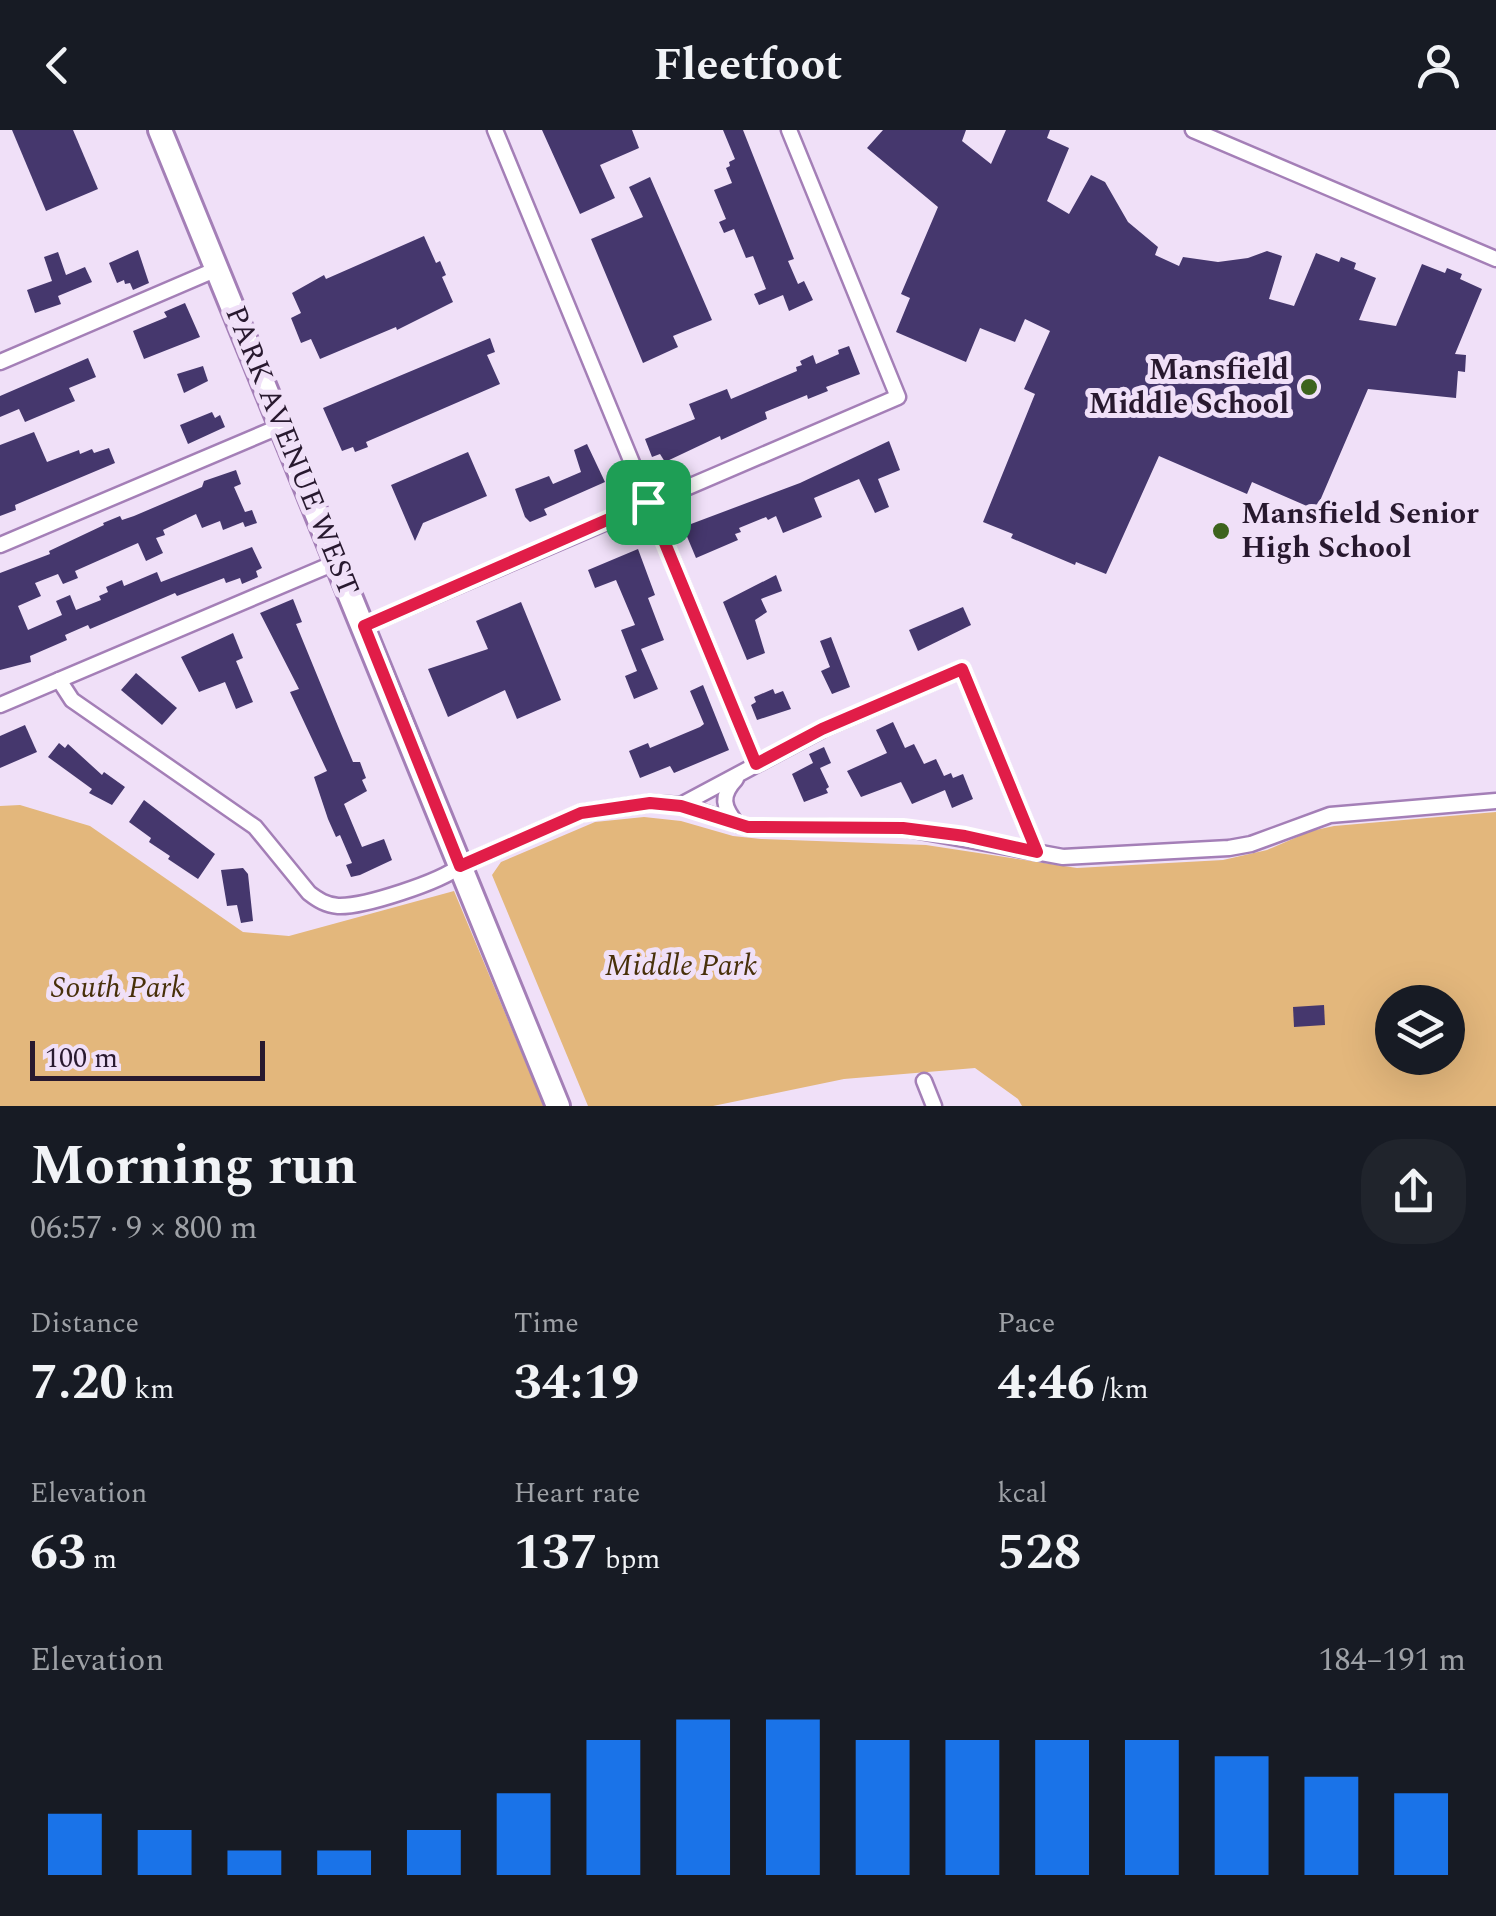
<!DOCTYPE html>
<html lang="en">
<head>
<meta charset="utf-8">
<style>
  body { margin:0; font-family:Spectral,serif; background:#20242c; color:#f1f3f6; height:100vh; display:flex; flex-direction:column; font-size:38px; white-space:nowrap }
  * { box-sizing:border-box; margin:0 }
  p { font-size:32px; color:#9ea1a6 }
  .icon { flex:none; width:55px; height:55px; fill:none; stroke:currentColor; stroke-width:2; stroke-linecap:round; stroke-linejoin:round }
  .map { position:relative; height:976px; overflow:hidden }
  .side { display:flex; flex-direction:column; background:#171b24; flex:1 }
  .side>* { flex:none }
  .fabs { position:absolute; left:1375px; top:855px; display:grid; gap:20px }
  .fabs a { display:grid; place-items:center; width:90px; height:90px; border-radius:50%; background:#171b24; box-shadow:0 10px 40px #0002; font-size:50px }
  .scale { position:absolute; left:30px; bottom:25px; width:235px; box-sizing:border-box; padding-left:10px; border:5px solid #28192f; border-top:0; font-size:28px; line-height:35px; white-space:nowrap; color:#28192f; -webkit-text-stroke:8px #f0e0f8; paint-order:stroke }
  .pin { position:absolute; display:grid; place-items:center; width:85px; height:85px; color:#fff; margin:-42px; border-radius:20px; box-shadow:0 5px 15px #0006 }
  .round { display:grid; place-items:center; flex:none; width:105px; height:105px; border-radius:40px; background:#20242c }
  .overview { display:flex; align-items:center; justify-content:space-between; height:170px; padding:0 30px }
  h1 { font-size:55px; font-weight:700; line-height:75px }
  .figures { display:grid; grid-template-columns:repeat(3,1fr); gap:15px; height:170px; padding:10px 30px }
  .figures div { display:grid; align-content:center }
  .figures b { font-size:50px; font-weight:700 }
  .figures small { font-size:28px; font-weight:400 }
  .figures p { font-size:28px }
  .chart { height:280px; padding:20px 30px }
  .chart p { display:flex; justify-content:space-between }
  .chart svg { width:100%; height:180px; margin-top:10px; stroke:#1a73e8; stroke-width:6 }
  header { display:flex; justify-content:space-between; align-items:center; height:130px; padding:0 30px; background:#171b24; font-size:45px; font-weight:700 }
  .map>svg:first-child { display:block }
  .green { fill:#e3b77c; fill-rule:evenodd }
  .building { fill:#45376d }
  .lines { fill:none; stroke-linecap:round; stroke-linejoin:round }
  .street-casing { stroke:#a47fb7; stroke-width:19 }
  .primary-casing { stroke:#a47fb7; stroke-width:28 }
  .street { stroke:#fff; stroke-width:14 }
  .primary { stroke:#fff; stroke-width:22 }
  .route-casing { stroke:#fff; stroke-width:20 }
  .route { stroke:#e11d48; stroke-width:12 }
  .poi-dot { fill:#3d631d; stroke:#f0e0f8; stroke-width:4 }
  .labels { text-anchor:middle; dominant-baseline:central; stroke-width:10; stroke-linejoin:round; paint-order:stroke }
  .poi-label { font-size:30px; font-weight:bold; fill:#28192f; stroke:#f0e0f8; text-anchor:end }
  .street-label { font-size:30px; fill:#28192f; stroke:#f0e0f8 }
  .park-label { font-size:30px; font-style:italic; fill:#48300a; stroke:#f0e0f8 }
</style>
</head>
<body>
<header><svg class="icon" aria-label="back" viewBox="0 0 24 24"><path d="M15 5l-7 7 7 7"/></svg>Fleetfoot<svg class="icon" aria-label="person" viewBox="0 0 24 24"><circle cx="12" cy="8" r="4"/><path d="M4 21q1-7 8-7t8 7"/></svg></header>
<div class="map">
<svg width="1496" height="976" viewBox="0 0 1496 976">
  <rect width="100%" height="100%" fill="#f0e0f8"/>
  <g class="green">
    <path d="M 20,675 L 90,696 L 243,802 L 289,806 L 454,761 L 544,976 L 0,976 L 0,676 Z"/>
    <path d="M 1496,682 L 1496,976 L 1022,976 L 1018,969 L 975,938 L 844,949 L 713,976 L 588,976 L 492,745 L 501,732 L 595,692 L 644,687 L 681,691 L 733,706 L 761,709 L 926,715 L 1077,738 L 1223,730 L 1267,720 L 1311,701 L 1334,696 ZM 1392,872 L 1448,872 L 1448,928 L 1392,928 Z"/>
  </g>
  <g class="building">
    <path d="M 12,0 L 73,0 L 98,59 L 46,81 Z"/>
    <path d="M 542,0 L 632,0 L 639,18 L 600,35 L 615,68 L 580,84 Z"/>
    <path d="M 723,0 L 743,0 L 794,129 L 788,131 L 798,154 L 804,151 L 813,170 L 789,181 L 783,165 L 759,175 L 754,164 L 766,159 L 753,126 L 746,128 L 734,99 L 724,103 L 719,92 L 726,89 L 714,60 L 732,53 L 726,38 L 730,36 L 729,32 L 735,29 Z"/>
    <path d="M 883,0 L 966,0 L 962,11 L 991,34 L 1006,0 L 1050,0 L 1047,8 L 1069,18 L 1047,71 L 1069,84 L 1091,45 L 1105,52 L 1128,92 L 1158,117 L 1155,125 L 1179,136 L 1183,127 L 1218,132 L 1248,128 L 1267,121 L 1282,126 L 1269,169 L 1294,176 L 1316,123 L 1339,132 L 1341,127 L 1356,133 L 1354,139 L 1376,148 L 1359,190 L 1396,196 L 1422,134 L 1445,143 L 1447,138 L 1462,144 L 1460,149 L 1482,159 L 1455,224 L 1466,225 L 1465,242 L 1458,241 L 1456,268 L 1368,259 L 1316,380 L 1252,352 L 1247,364 L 1159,326 L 1106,444 L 1076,432 L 1075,435 L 1011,408 L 1013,404 L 983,392 L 1035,264 L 1024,259 L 1050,201 L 1025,189 L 1015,212 L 980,198 L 966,232 L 896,202 L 910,168 L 901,164 L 938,77 L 867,18 Z"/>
    <path d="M 650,47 L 712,190 L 673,206 L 678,217 L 643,233 L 591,109 L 643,87 L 629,57 Z"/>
    <path d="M 424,106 L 436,133 L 440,131 L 446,145 L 442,147 L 453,172 L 397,200 L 396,197 L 320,229 L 311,209 L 301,213 L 291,188 L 301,183 L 292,163 L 324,145 L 326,149 Z"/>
    <path d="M 138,120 L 149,153 L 133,160 L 130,153 L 125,154 L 124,150 L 117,153 L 109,133 Z"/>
    <path d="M 58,122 L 66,145 L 85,137 L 92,152 L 58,166 L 61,174 L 35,183 L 27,160 L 52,151 L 44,127 Z"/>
    <path d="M 185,173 L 200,207 L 144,229 L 133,201 L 167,187 L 164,182 Z"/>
    <path d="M 490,208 L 495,222 L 487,225 L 500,254 L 366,312 L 368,317 L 355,322 L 353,317 L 342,321 L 323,278 Z"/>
    <path d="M 849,216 L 860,244 L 826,257 L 828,261 L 808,269 L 807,265 L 765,282 L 767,289 L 721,310 L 720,306 L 665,332 L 660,324 L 652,327 L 645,309 L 695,289 L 689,274 L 727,259 L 731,269 L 797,241 L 796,237 L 802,235 L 800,231 L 813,225 L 816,234 L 839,224 L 838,220 Z"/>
    <path d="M 88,228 L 96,247 L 69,258 L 75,271 L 25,292 L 19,279 L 0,287 L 0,266 Z"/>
    <path d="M 203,236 L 208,251 L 184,263 L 177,244 Z"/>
    <path d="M 212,282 L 215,288 L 220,285 L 225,297 L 188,314 L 180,295 Z"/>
    <path d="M 34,302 L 47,332 L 79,320 L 80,324 L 92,319 L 94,323 L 109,318 L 115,333 L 15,375 L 16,380 L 0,386 L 0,315 Z"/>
    <path d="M 889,311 L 900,340 L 878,349 L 889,377 L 875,383 L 859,349 L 814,368 L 822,387 L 783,403 L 776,386 L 768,390 L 766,387 L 739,398 L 741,402 L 735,404 L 738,410 L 696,428 L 683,397 L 800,353 Z"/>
    <path d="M 587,314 L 605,352 L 544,379 L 547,385 L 530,392 L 525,387 L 515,359 L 549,346 L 553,354 L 581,342 L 574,320 Z"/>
    <path d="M 468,322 L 487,366 L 423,393 L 415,411 L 391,355 Z"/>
    <path d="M 236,340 L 241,354 L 234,357 L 245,382 L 252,380 L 257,393 L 245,397 L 243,392 L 223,400 L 220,391 L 202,398 L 196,384 L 163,400 L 165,405 L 156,408 L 163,423 L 146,431 L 138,413 L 75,441 L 78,448 L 63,454 L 58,444 L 35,453 L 41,466 L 18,476 L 28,500 L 62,485 L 56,471 L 70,465 L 76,480 L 101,470 L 99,466 L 108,462 L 106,457 L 122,450 L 124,456 L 157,442 L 161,452 L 252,417 L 262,438 L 256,441 L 258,447 L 242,454 L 240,448 L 226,453 L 224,448 L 177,466 L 175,463 L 90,499 L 88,495 L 65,505 L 67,510 L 30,526 L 31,532 L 0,540 L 0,443 L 50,424 L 49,421 L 104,395 L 103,393 L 120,386 L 122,390 L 134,386 L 202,357 L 204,351 Z"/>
    <path d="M 638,419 L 655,465 L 648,468 L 664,510 L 641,519 L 658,559 L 634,569 L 625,546 L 637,541 L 621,500 L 635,495 L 616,450 L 595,458 L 588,440 Z"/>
    <path d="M 776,445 L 782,461 L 761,469 L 767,482 L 755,490 L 765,523 L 747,530 L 723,472 Z"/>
    <path d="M 293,469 L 302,492 L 296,494 L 342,606 L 353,632 L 360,632 L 366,648 L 362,650 L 367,661 L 344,674 L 362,717 L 384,709 L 392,730 L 360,745 L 351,747 L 346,735 L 352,733 L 340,705 L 336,707 L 328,689 L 314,647 L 327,641 L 290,562 L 299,559 L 260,483 Z"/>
    <path d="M 521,472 L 561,570 L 517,589 L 505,560 L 448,587 L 428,539 L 488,519 L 476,491 Z"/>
    <path d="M 963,477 L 971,495 L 918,521 L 909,500 Z"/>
    <path d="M 233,503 L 243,528 L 236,531 L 253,572 L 236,579 L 225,552 L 199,562 L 181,527 Z"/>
    <path d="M 831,507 L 850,557 L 832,564 L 821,541 L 830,537 L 820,511 Z"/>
    <path d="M 136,543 L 177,578 L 162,595 L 121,560 Z"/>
    <path d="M 703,555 L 729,620 L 674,643 L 670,636 L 640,648 L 629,621 L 648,613 L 650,618 L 700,597 L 704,594 L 690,561 Z"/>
    <path d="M 773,559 L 775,564 L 783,561 L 791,579 L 757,590 L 751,575 L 756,572 L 754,567 Z"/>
    <path d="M 893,592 L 905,618 L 914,614 L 924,634 L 936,629 L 944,646 L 951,643 L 953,648 L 963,644 L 973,669 L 952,678 L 945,660 L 912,674 L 901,652 L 861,667 L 847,641 L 887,623 L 876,600 Z"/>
    <path d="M 25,595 L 37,622 L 0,638 L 0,606 Z"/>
    <path d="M 59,613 L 65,618 L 68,614 L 102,645 L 104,642 L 125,657 L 112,675 L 89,663 L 92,659 L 48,627 Z"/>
    <path d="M 824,617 L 831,633 L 820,638 L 829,657 L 826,659 L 828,663 L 804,672 L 792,644 L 813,633 L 809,624 Z"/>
    <path d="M 144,670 L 215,724 L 198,749 L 168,729 L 170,726 L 149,712 L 151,708 L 129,692 Z"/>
    <path d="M 243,738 L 248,744 L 253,791 L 241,793 L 237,775 L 227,776 L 221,740 Z"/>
    <path d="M 1324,875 L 1325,895 L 1294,897 L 1293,877 Z"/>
  </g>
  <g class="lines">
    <defs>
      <g id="street">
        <path d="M 495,0 L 756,634"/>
        <path d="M 1193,0 L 1496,129"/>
        <path d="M 0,232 L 217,139"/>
        <path d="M 0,415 L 281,296"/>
        <path d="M 364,496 L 898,267 L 789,0"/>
        <path d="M 59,550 L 72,570 L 255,697 L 309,763 C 318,770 326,775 338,776 C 364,777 440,752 460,736 L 581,683 L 650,673 L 681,675 L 748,697 L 903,698 L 1063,727 L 1229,718 L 1251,714 L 1330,685 L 1496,671"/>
        <path d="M 0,575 L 337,432"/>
        <path d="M 736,649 C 720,666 723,677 737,694"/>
        <path d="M 681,675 L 823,599 L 962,539 L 1037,722"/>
        <path d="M 924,951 L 934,976"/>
      </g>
      <path id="primary" d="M 160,0 L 558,976"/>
    </defs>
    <use href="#street" class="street-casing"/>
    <use href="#primary" class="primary-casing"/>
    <use href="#street" class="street"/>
    <use href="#primary" class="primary"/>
  </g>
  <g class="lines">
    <defs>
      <path id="route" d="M 648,372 L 756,634 L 822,599 L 962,539 L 1037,722 L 965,706 L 903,698 L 748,697 L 681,676 L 650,673 L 581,683 L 460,736 L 364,496 Z"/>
    </defs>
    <use href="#route" class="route-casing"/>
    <use href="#route" class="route"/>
  </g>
  <g class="poi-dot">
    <circle cx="1309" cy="257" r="10"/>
    <circle cx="1221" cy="401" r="10"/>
  </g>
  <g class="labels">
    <g class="poi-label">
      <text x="1289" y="240">Mansfield<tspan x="1289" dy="34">Middle School</tspan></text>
      <text x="1241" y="384" text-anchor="start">Mansfield Senior<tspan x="1241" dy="34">High School</tspan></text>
    </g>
    <g class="street-label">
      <text transform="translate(292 321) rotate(68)">PARK AVENUE WEST</text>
    </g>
    <g class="park-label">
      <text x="681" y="836">Middle Park</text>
      <text x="118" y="858">South Park</text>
    </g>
  </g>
</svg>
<div class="fabs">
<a><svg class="icon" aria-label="layers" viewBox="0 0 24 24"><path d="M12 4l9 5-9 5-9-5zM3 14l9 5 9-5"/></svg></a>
</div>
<div class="scale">100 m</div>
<div class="pin" style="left:648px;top:372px;background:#1e9e55"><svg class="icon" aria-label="arrive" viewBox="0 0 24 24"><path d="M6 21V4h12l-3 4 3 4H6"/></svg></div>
</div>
<section class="side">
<div class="overview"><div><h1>Morning run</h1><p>06:57 · 9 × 800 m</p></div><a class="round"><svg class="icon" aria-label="share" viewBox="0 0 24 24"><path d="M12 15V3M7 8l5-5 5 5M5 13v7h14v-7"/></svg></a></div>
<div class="figures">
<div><p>Distance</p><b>7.20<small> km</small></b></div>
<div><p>Time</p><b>34:19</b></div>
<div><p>Pace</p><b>4:46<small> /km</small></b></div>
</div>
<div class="figures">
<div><p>Elevation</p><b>63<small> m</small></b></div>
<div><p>Heart rate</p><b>137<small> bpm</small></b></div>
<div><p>kcal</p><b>528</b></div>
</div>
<div class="chart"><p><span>Elevation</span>184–191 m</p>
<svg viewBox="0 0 160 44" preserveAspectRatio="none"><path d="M5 44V29M15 44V33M25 44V38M35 44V38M45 44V33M55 44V24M65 44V11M75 44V6M85 44V6M95 44V11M105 44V11M115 44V11M125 44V11M135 44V15M145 44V20M155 44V24"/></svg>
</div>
</section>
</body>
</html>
